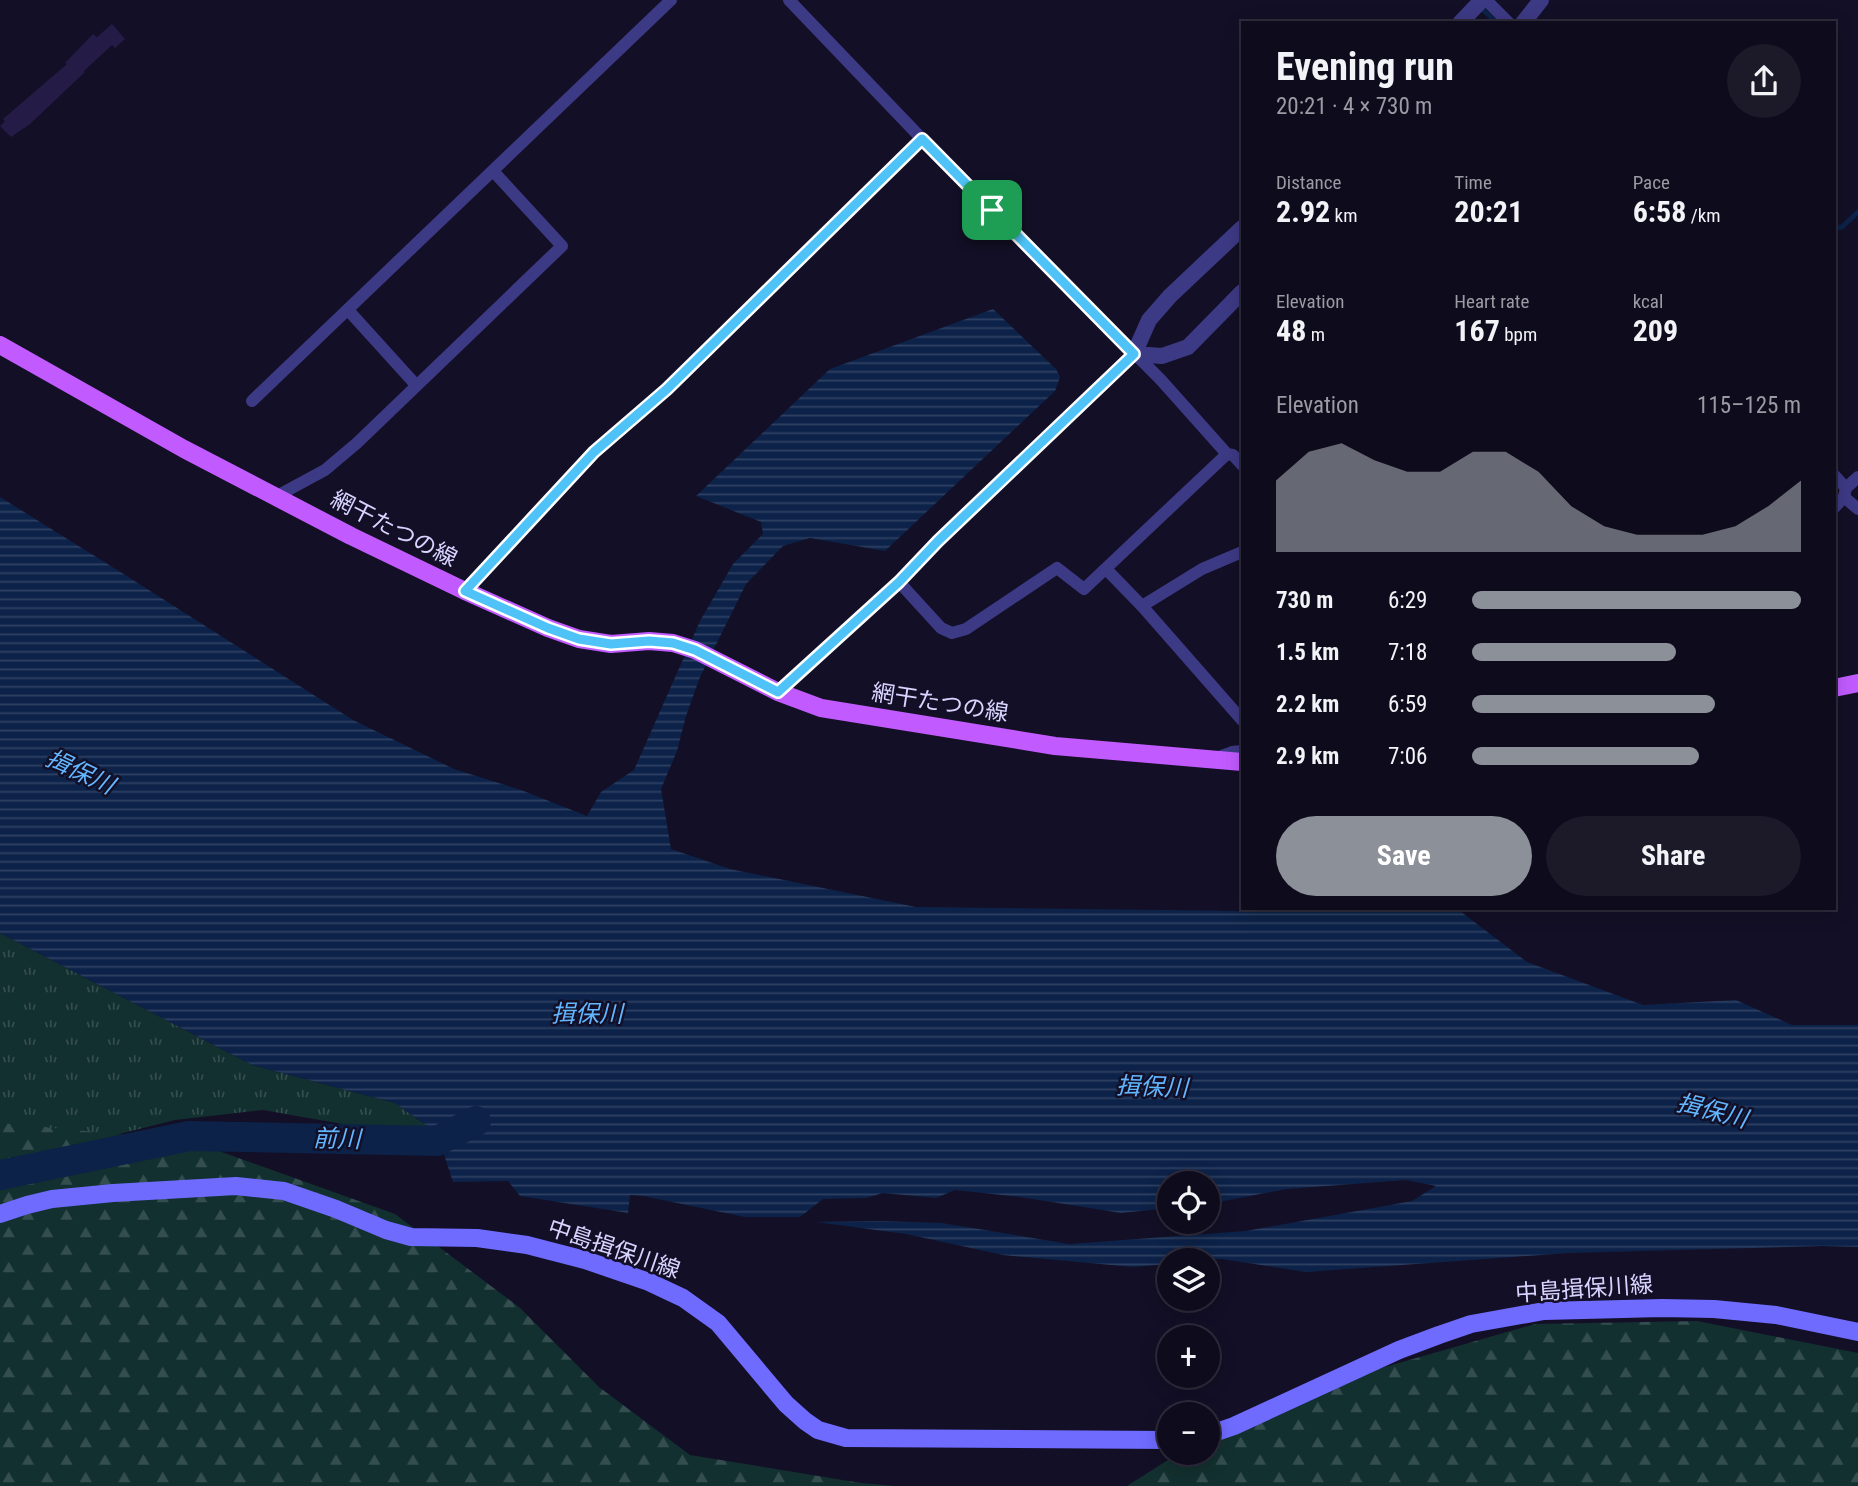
<!DOCTYPE html>
<html lang="en">
<head>
<meta charset="utf-8">
<style>
  body { margin:0; font-family:"Roboto Condensed","Noto Sans JP",sans-serif; background:#1c1929; color:#f1f3f6; height:100vh; display:flex; flex-direction:column; font-size:26px; white-space:nowrap }
  * { box-sizing:border-box; margin:0 }
  p { font-size:23px; color:#9b9ba3 }
  .icon { flex:none; width:38px; height:38px; fill:none; stroke:currentColor; stroke-width:2; stroke-linecap:round; stroke-linejoin:round }
  .map { position:relative; flex:1; overflow:hidden }
  .side { position:absolute; left:1241px; top:21px; width:595px; height:889px; display:flex; flex-direction:column; background:#0e0b1c; border-radius:0px; box-shadow:0 4px 18px #0003,0 0 0 2px #2e2b3b }
  .side>* { flex:none }
  .tools { position:absolute; left:1157px; top:1171px; display:grid; gap:14px }
  .tools a { display:grid; place-items:center; width:63px; height:63px; border-radius:50%; background:#0e0b1c; box-shadow:0 4px 18px #0003,0 0 0 2px #2e2b3b; font-size:35px }
  .pin { position:absolute; display:grid; place-items:center; width:60px; height:60px; color:#fff; margin:-30px; border-radius:14px; box-shadow:0 4px 10px #0006 }
  .round { display:grid; place-items:center; flex:none; width:74px; height:74px; border-radius:37px; background:#1c1929 }
  .head { display:flex; align-items:center; justify-content:space-between; height:119px; padding:0 35px }
  h1 { font-size:38px; font-weight:700; line-height:52px }
  .metrics { display:grid; grid-template-columns:repeat(3,1fr); gap:10px; height:119px; padding:7px 35px }
  .metrics div { display:grid; align-content:center }
  .metrics b { font-size:30px; font-weight:700 }
  .metrics small { font-size:19px; font-weight:400 }
  .metrics p { font-size:19px }
  .chart { height:196px; padding:14px 35px }
  .chart p { display:flex; justify-content:space-between }
  .chart svg { width:100%; height:126px; margin-top:7px; fill:#8c9099; opacity:.7 }
  .button { display:flex; gap:14px; margin-top:auto; padding:14px 35px }
  .button a { flex:1; height:80px; border-radius:42px; background:#8c9099; color:#fff; font-size:28px; font-weight:700; line-height:80px; text-align:center }
  .button a+a { background:#1c1929; color:#f1f3f6 }
  ul { padding:0 35px; list-style:none; font-size:23px }
  li { display:grid; grid-template-columns:112px 84px 1fr; align-items:center; height:52px }
  li i { height:18px; border-radius:9px; background:#8c9099 }
  .map>svg:first-child { display:block }
  .grass { fill:url(#grass-tufts) }
  .forest { fill:url(#forest-firs) }
  .water { fill:url(#water-rules) }
  .lines { fill:none; stroke-linecap:round; stroke-linejoin:round }
  .stream { stroke:#0c2248; stroke-width:5 }
  .river { stroke:#0c2248; stroke-width:30 }
  .building { fill:#241b47 }
  .path { stroke:#2fb8b0; stroke-width:2.5; stroke-dasharray:3.5 5; stroke-linecap:butt }
  .minor { stroke:#3d3a85; stroke-width:12 }
  .tertiary { stroke:#3d3a85; stroke-width:16 }
  .secondary { stroke:#6f6bff; stroke-width:18 }
  .primary { stroke:#c25bff; stroke-width:18 }
  .route-casing { stroke:#fff; stroke-width:14 }
  .route { stroke:#4fc3f7; stroke-width:9 }
  .labels { text-anchor:middle; dominant-baseline:central; stroke-width:5; stroke-linejoin:round; paint-order:stroke }
  .street-label { font-size:23px; fill:#d9d4ff; stroke:#130f26 }
  .water-label { font-size:24px; font-style:italic; fill:#62b6ff; stroke:#130f26 }
</style>
</head>
<body>
<div class="map">
<svg width="1858" height="1486" viewBox="0 0 1858 1486">
  <defs>
    <pattern id="grass-tufts" width="24" height="20" patternUnits="userSpaceOnUse" patternTransform="scale(1.75)"><rect width="24" height="20" fill="#12302f"/><path d="M3 7l-1-3M5 7V3M7 7l1-3M15 17l-1-3M17 17v-4M19 17l1-3" fill="none" stroke="#344d4e"/></pattern>
    <pattern id="forest-firs" width="22" height="20" patternUnits="userSpaceOnUse" patternTransform="scale(1.75)"><rect width="22" height="20" fill="#12302f"/><path d="M5 1l3.5 6h-7zM16 11l3.5 6h-7z" fill="#344d4e"/></pattern>
    <pattern id="water-rules" width="6" height="5" patternUnits="userSpaceOnUse" patternTransform="scale(1.75)"><rect width="6" height="5" fill="#0c2248"/><path d="M0 2.5h6" fill="none" stroke="#2f4163"/></pattern>
  </defs>
  <rect width="100%" height="100%" fill="#130f26"/>
  <path class="grass" d="M 0,933 L 252,1065 L 395,1103 L 437,1133 L 433,1149 L 410,1148 L 354,1126 L 263,1110 L 175,1120 L 64,1148 L 0,1161 Z"/>
  <g class="forest">
    <path d="M 0,1123 L 191,1141 L 395,1214 L 519,1307 L 599,1387 L 690,1455 L 861,1483 L 896,1486 L 0,1486 Z"/>
    <path d="M 1697,1321 L 1858,1353 L 1858,1486 L 1127,1486 L 1179,1453 L 1208,1452 L 1208,1444 L 1220,1440 L 1371,1371 L 1535,1324 Z"/>
  </g>
  <path class="water" d="M 993,309 L 1056,369 L 1060,377 L 1055,391 L 885,551 L 810,538 L 783,546 L 746,584 L 700,677 L 686,716 L 677,751 L 661,789 L 671,849 L 730,869 L 916,907 L 1246,911 L 1456,908 L 1527,962 L 1643,1005 L 1736,1000 L 1792,1025 L 1858,1025 L 1858,1247 L 1823,1246 L 1569,1253 L 1306,1272 L 1222,1259 L 1169,1260 L 1169,1264 L 1133,1267 L 1003,1255 L 906,1234 L 816,1222 L 880,1221 L 942,1223 L 1069,1244 L 1246,1231 L 1412,1201 L 1436,1186 L 1406,1180 L 1287,1189 L 1208,1204 L 1208,1183 L 1169,1183 L 1169,1208 L 1121,1213 L 1020,1197 L 955,1190 L 936,1198 L 883,1193 L 866,1198 L 823,1199 L 800,1217 L 745,1217 L 643,1196 L 630,1195 L 628,1213 L 520,1196 L 508,1181 L 453,1182 L 437,1133 L 395,1103 L 252,1065 L 0,933 L 0,497 L 122,573 L 353,720 L 454,769 L 521,790 L 587,816 L 601,792 L 634,770 L 700,621 L 733,564 L 763,534 L 761,522 L 696,496 L 830,369 Z"/>
  <g class="lines">
    <g class="stream">
      <path d="M 1478,5 L 1497,23"/>
      <path d="M 1834,228 L 1842,227 L 1858,212"/>
    </g>
    <path class="river" d="M 0,1175 L 189,1136 L 437,1141 L 476,1121"/>
  </g>
  <path class="building" d="M 112,24 L 125,39 L 115,48 L 112,45 L 84,71 L 85,72 L 30,124 L 11,137 L 0,126 L 5,121 L 3,119 L 67,64 L 65,63 L 93,34 L 97,37 Z"/>
  <g class="lines">
    <path class="path" d="M 476,579 L 594,452 L 667,389 L 912,148"/>
    <g class="minor">
      <path d="M 789,0 L 922,139 L 1161,380 L 1227,454 L 1233,455 L 1242,465"/>
      <path d="M 1486,0 L 1509,23"/>
      <path d="M 348,310 L 416,385"/>
      <path d="M 252,401 L 671,0"/>
      <path d="M 1834,475 L 1846,488"/>
      <path d="M 277,496 L 325,470 L 357,443 L 562,246 L 493,171"/>
      <path d="M 1844,497 L 1858,509"/>
      <path d="M 1834,508 L 1844,497 L 1846,488 L 1858,477"/>
      <path d="M 1106,569 L 1142,606 L 1242,720"/>
      <path d="M 899,582 L 941,628 L 952,633 L 966,629 L 1057,568 L 1084,589 L 1227,454"/>
      <path d="M 1142,606 L 1202,569 L 1242,552"/>
      <path d="M 778,692 L 899,582 L 938,542 L 1134,354"/>
      <path d="M 1216,758 L 1232,752 L 1242,751"/>
    </g>
    <g class="tertiary">
      <path d="M 1460,23 L 1482,0"/>
      <path d="M 1523,23 L 1541,0"/>
      <path d="M 1242,228 L 1170,296 L 1149,320 L 1134,354 L 1162,356 L 1188,347 L 1242,292"/>
    </g>
    <g class="secondary">
      <path d="M 0,1214 L 27,1205 L 52,1199 L 113,1193 L 236,1186 L 284,1191 L 336,1209 L 386,1230 L 411,1237 L 477,1238 L 527,1245 L 585,1260 L 649,1282 L 683,1298 L 718,1323 L 786,1404 L 805,1421 L 818,1430 L 846,1438 L 1169,1440"/>
      <path d="M 1208,1435 L 1234,1426 L 1399,1350 L 1439,1335 L 1471,1324 L 1544,1311 L 1662,1308 L 1714,1309 L 1776,1315 L 1858,1332"/>
    </g>
    <g class="primary">
      <path d="M 0,345 L 184,449 L 351,536 L 465,591 L 548,628 L 579,639 L 611,644 L 649,641 L 673,643 L 695,650 L 778,692 L 821,708 L 1055,746 L 1242,762"/>
      <path d="M 1834,688 L 1858,683"/>
    </g>
  </g>
  <g class="lines">
    <defs>
      <path id="route" d="M 922,139 L 1134,354 L 938,541 L 899,582 L 778,692 L 695,650 L 673,643 L 649,641 L 611,644 L 579,639 L 548,628 L 465,591 L 594,452 L 667,389 Z"/>
    </defs>
    <use href="#route" class="route-casing"/>
    <use href="#route" class="route"/>
  </g>
  <g class="labels">
    <g class="street-label">
      <text transform="translate(394 529) rotate(27)">網干たつの線</text>
      <text transform="translate(940 703) rotate(9)">網干たつの線</text>
      <text transform="translate(614 1249) rotate(19)">中島揖保川線</text>
      <text transform="translate(1584 1289) rotate(-4)">中島揖保川線</text>
    </g>
    <g class="water-label">
      <text transform="translate(80 772) rotate(25)">揖保川</text>
      <text x="587" y="1014">揖保川</text>
      <text transform="translate(1152 1087) rotate(2)">揖保川</text>
      <text transform="translate(1712 1111) rotate(14)">揖保川</text>
      <text transform="translate(337 1139) rotate(1)">前川</text>
    </g>
  </g>
</svg>
<div class="tools">
<a><svg class="icon" aria-label="locate" viewBox="0 0 24 24"><circle cx="12" cy="12" r="6"/><path d="M12 2v4M12 18v4M2 12h4M18 12h4"/></svg></a>
<a><svg class="icon" aria-label="layers" viewBox="0 0 24 24"><path d="M12 4l9 5-9 5-9-5zM3 14l9 5 9-5"/></svg></a>
<a>+</a>
<a>−</a>
</div>
<div class="pin" style="left:992px;top:210px;background:#1e9e55"><svg class="icon" aria-label="arrive" viewBox="0 0 24 24"><path d="M6 21V4h12l-3 4 3 4H6"/></svg></div>
<section class="side">
<div class="head"><div><h1>Evening run</h1><p>20:21 · 4 × 730 m</p></div><a class="round"><svg class="icon" aria-label="share" viewBox="0 0 24 24"><path d="M12 15V3M7 8l5-5 5 5M5 13v7h14v-7"/></svg></a></div>
<div class="metrics">
<div><p>Distance</p><b>2.92<small> km</small></b></div>
<div><p>Time</p><b>20:21</b></div>
<div><p>Pace</p><b>6:58<small> /km</small></b></div>
</div>
<div class="metrics">
<div><p>Elevation</p><b>48<small> m</small></b></div>
<div><p>Heart rate</p><b>167<small> bpm</small></b></div>
<div><p>kcal</p><b>209</b></div>
</div>
<div class="chart"><p><span>Elevation</span>115–125 m</p>
<svg viewBox="0 0 160 44" preserveAspectRatio="none"><path d="M0 44V19L10 9L20 6L30 12L40 16L50 16L60 9L70 9L80 16L90 28L100 35L110 38L120 38L130 38L140 35L150 28L160 19V44z"/></svg>
</div>
<ul>
<li><b>730 m</b>6:29<i style="width:100%"></i></li>
<li><b>1.5 km</b>7:18<i style="width:62%"></i></li>
<li><b>2.2 km</b>6:59<i style="width:74%"></i></li>
<li><b>2.9 km</b>7:06<i style="width:69%"></i></li>
</ul>
<div class="button"><a>Save</a><a>Share</a></div>
</section>
</div>
</body>
</html>
